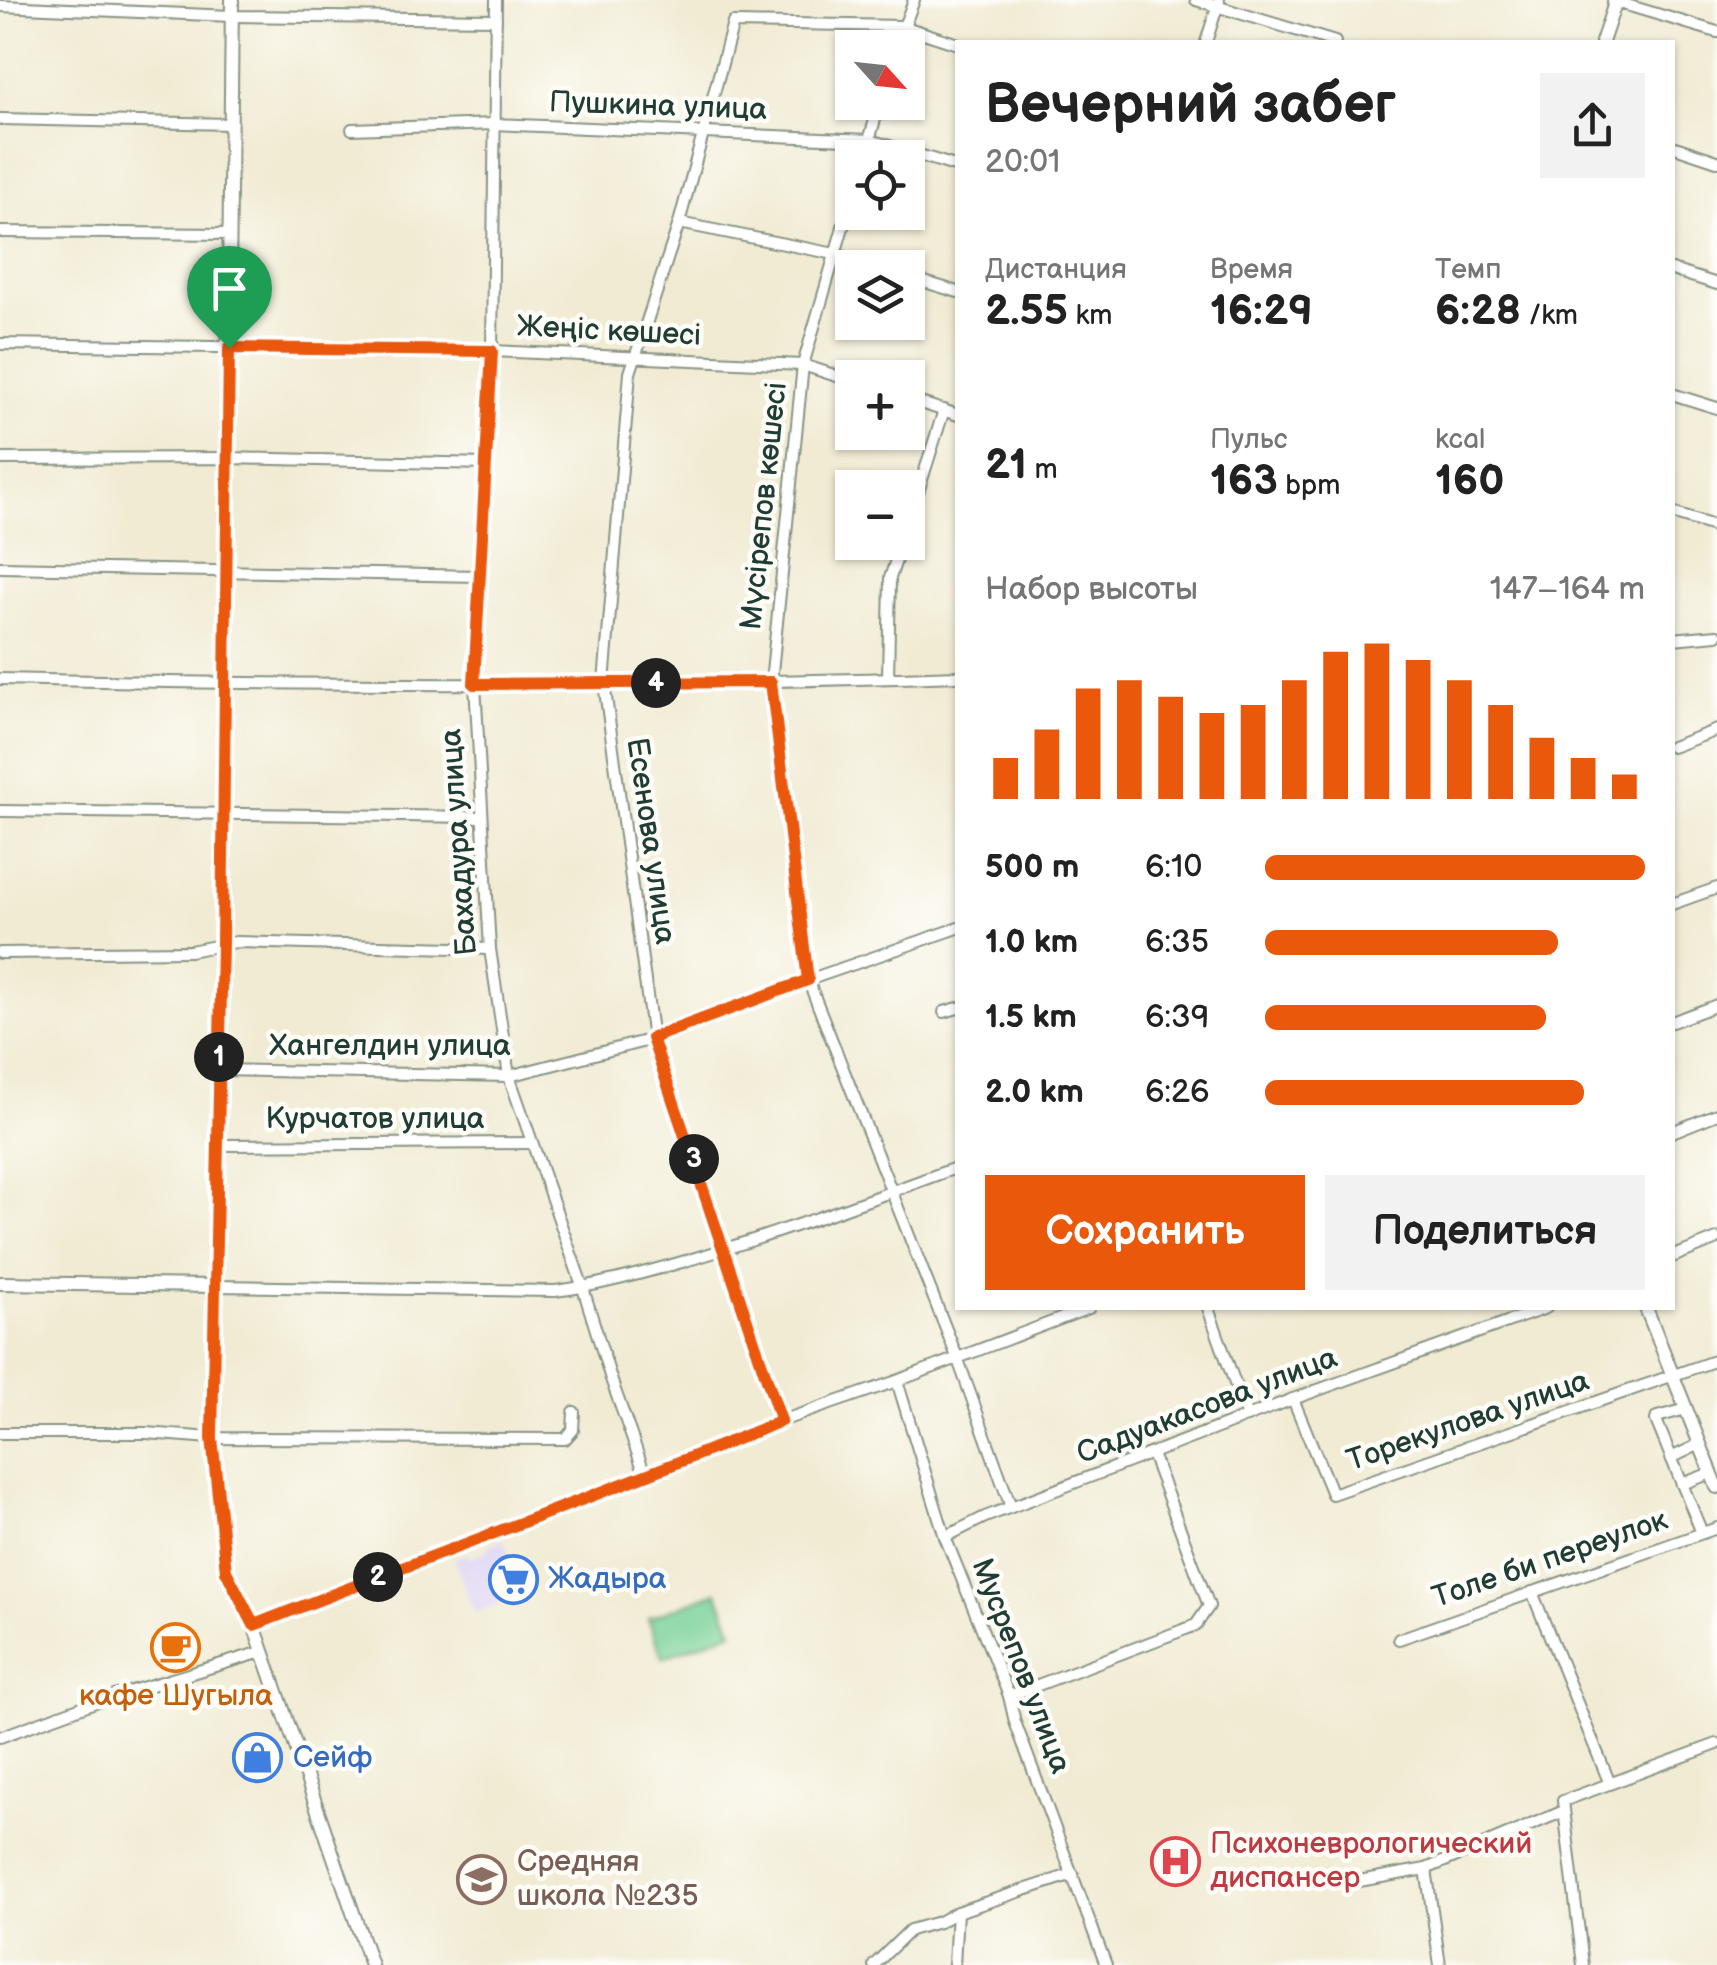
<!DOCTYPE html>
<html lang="ru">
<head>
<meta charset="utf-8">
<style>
  body { margin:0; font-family:"Balsamiq Sans",sans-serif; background:#f2f2f2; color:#222; height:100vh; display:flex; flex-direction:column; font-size:38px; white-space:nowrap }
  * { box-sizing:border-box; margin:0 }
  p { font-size:32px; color:#767676 }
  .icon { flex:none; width:55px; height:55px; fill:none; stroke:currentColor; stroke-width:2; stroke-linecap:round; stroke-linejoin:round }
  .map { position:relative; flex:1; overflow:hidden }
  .panel { position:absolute; left:955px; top:40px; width:720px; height:1270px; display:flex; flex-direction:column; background:#fff; border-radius:0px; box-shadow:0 2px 8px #0004 }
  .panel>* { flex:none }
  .needle { width:65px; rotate:117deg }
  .fabs { position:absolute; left:835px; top:30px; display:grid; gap:20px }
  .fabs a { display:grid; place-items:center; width:90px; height:90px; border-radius:0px; background:#fff; box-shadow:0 2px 8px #0004; font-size:50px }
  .pin { position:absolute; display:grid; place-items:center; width:85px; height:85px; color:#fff; margin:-102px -42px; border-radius:50% 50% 50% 0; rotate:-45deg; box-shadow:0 0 10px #0007 }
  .pin .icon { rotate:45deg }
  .km { position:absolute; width:50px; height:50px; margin:-25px; border-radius:50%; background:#222; color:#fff; font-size:28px; line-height:50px; text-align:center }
  .round { display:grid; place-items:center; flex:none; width:105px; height:105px; border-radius:0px; background:#f2f2f2 }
  .overview { display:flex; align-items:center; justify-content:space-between; height:170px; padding:0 30px }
  h1 { font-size:55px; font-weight:800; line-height:75px }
  .figures { display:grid; grid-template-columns:repeat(3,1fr); gap:15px; height:170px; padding:10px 30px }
  .figures div { display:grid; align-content:center }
  .figures b { font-size:42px; font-weight:800 }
  .figures small { font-size:28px; font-weight:400 }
  .figures p { font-size:28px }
  .chart { height:280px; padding:20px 30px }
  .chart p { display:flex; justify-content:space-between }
  .chart svg { width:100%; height:180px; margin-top:10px; stroke:#ea580c; stroke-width:6 }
  .action { display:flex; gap:20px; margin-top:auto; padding:20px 30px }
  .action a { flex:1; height:115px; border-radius:0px; background:#ea580c; color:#fff; font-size:40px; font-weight:800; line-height:115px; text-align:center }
  .action a+a { background:#f2f2f2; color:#222 }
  ul { padding:0 30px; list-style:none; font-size:32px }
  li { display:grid; grid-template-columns:160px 120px 1fr; align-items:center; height:75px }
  li i { height:25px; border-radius:12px; background:#ea580c }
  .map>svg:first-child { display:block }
  .built { fill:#ded5f5 }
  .green { fill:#79d299; stroke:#4c8866; stroke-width:2.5 }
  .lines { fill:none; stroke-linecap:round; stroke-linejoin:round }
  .minor-casing { stroke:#889484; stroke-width:14 }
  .tertiary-casing { stroke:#889484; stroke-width:16 }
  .minor { stroke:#fff; stroke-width:10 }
  .tertiary { stroke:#fff; stroke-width:12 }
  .route-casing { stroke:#fff; stroke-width:20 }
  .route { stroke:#ea580c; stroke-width:12 }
  .labels { text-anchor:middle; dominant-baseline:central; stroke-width:9; stroke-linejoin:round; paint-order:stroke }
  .street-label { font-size:30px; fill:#1f3d34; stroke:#fdfcf7 }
  .shop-label { font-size:30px; fill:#366cbe; stroke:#fdfcf7; text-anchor:start }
  .food-label { font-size:30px; fill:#c56008; stroke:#fdfcf7 }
  .health-label { font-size:30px; fill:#be3a42; stroke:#fdfcf7; text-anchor:start }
  .education-label { font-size:30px; fill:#785e54; stroke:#fdfcf7; text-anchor:start }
</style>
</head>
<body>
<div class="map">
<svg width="1717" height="1965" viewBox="0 0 1717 1965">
  <rect width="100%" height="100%" fill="#fdfcf7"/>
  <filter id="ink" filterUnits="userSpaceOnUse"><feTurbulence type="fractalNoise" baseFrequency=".01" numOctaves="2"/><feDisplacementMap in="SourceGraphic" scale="20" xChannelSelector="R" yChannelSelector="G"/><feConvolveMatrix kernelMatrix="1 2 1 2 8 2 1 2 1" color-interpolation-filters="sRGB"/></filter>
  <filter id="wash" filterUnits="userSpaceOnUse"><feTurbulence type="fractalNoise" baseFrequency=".0048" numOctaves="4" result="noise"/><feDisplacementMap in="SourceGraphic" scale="40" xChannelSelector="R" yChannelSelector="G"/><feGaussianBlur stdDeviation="2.25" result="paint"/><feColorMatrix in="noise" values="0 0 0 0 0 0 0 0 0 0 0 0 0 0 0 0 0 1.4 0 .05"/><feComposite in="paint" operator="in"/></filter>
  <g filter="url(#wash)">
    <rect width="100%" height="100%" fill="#f1ebd3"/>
    <path class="built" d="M 503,1540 L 524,1594 L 474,1613 L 454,1559 L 466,1554 L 471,1557 L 487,1551 L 488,1546 Z"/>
    <path class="green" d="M 717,1592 L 733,1631 L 663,1658 L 648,1618 Z"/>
  </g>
  <g filter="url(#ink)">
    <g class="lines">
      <defs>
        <g id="minor">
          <path d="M 496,0 L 492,351 L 475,684 L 490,949 L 509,1076 L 583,1288 L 611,1379 L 646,1477"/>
          <path d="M 1196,0 L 1335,42"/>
          <path d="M 1613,1 L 1717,32"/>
          <path d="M 0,6 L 232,16 L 496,19"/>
          <path d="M 1206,42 L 1219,1"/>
          <path d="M 896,48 L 914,0"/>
          <path d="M 0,119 L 231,124"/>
          <path d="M 352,129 L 494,124 L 870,140 L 958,167"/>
          <path d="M 1672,146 L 1717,161"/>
          <path d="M 864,158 L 880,102"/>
          <path d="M 852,196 L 803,365 L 771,682 L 808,980 L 957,1357 L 1011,1507"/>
          <path d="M 679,223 L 835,254 L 878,268"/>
          <path d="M 0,232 L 230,234"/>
          <path d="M 1672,270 L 1717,284"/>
          <path d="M 908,277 L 958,292"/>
          <path d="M 0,344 L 492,351 L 803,365 L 852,381"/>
          <path d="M 1672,394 L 1717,408"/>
          <path d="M 908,399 L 958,415"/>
          <path d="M 0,459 L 228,458 L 486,464"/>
          <path d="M 1672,513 L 1717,527"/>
          <path d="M 908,524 L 944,410"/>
          <path d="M 0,567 L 480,576"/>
          <path d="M 1672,639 L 1717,635"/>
          <path d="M 888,678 L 890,578 L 902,542"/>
          <path d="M 0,679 C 319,686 639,687 958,676"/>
          <path d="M 1672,747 L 1717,730"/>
          <path d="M 0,811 L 481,817"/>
          <path d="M 1672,904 L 1717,888"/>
          <path d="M 0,953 L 190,951 L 236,942 L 490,949"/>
          <path d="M 944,1012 L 958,1008"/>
          <path d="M 1672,1022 L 1717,1005"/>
          <path d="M 219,1070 L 509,1076 L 653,1039 L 808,980 L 958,928"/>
          <path d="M 1672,1132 L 1717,1114"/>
          <path d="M 218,1145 L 532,1143"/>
          <path d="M 1672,1257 L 1717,1239"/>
          <path d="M 214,1286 L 555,1291 C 598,1286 639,1274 682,1262 C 775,1235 866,1201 958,1167"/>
          <path d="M 1208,1308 L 1247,1417"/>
          <path d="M 897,1381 L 945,1537 L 1009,1696 L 1015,1722 L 1106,1965"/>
          <path d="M 1293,1399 L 1332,1494 L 1717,1360"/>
          <path d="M 1686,1409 L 1657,1417 L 1656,1420 L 1702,1533"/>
          <path d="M 781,1421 L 653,1039 L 604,683 L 630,373 L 679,223 L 733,23 L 902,26 L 958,44"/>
          <path d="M 0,1433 L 146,1433 L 212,1438 L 565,1439 L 573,1430 L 574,1412"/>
          <path d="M 1671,1458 L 1700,1444"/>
          <path d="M 1682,1484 L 1711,1473"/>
          <path d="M 945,1537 L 985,1517 L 1293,1399 L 1546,1308"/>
          <path d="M 1532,1592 L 1610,1784"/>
          <path d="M 254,1625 L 520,1522 L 646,1477 L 781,1421 L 897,1381 L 1089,1308"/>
          <path d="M 1399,1639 L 1717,1528"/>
          <path d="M 1009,1696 L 1196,1625 L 1209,1606 L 1152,1454"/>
          <path d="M 0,1737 L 98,1701 L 262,1652"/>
          <path d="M 1426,1869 L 1440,1965"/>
          <path d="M 1359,1881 L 1426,1869 L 1564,1811"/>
          <path d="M 874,1965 L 910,1930 L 939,1922 L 957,1912 L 1073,1874"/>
          <path d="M 954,1965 L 957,1912"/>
          <path d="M 1583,1965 L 1563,1801 L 1717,1744"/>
        </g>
        <g id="tertiary">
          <path d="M 232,0 L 222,943 L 212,1438 L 226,1571 L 254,1625 L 371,1965"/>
          <path d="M 1602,42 L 1616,0"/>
          <path d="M 0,1283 L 214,1286"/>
          <path d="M 1646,1308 L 1717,1487"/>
        </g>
      </defs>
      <use href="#minor" class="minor-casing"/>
      <use href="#tertiary" class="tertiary-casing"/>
      <use href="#minor" class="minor"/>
      <use href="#tertiary" class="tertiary"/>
    </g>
  </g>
  <g class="lines" filter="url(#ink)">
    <defs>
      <path id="route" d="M 229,348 L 492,351 L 474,684 L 771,682 L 808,980 L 652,1038 L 781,1421 C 607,1493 429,1556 254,1625 L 226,1571 L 212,1438 L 222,943 Z"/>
    </defs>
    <use href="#route" class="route-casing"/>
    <use href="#route" class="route"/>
  </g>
  <defs>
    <symbol id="supermarket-ring" viewBox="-11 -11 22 22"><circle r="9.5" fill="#fdfcf7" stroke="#3f7fe0" stroke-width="1.5"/><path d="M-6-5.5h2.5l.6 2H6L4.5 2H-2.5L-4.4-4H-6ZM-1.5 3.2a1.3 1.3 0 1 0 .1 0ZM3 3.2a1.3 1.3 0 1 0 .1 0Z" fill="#3f7fe0"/></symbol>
    <symbol id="cafe-ring" viewBox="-11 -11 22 22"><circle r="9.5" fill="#fdfcf7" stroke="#e8710a" stroke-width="1.5"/><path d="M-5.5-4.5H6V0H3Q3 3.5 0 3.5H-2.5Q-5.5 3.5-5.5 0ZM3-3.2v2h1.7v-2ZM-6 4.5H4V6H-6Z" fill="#e8710a"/></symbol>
    <symbol id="shop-ring" viewBox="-11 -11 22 22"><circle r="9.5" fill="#fdfcf7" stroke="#3f7fe0" stroke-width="1.5"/><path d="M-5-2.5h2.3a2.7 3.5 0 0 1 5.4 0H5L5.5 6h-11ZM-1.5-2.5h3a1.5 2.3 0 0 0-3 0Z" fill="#3f7fe0"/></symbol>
    <symbol id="hospital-ring" viewBox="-11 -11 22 22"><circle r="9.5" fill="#fdfcf7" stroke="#e0444e" stroke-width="1.5"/><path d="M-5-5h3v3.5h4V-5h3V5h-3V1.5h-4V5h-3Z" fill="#e0444e"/></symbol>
    <symbol id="school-ring" viewBox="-11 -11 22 22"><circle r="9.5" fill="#fdfcf7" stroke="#8d6e63" stroke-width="1.5"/><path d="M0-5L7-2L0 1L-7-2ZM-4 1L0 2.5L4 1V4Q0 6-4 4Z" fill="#8d6e63"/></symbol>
  </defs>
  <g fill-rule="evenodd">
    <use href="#supermarket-ring" x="486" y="1552" width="55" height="55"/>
    <use href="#cafe-ring" x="148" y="1620" width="55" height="55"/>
    <use href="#shop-ring" x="230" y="1730" width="55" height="55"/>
    <use href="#hospital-ring" x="1148" y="1834" width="55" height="55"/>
    <use href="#school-ring" x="454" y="1852" width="55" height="55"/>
  </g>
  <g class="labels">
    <g class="street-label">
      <text transform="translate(658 106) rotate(2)">Пушкина улица</text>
      <text transform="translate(609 331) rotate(3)">Жеңіс көшесі</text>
      <text transform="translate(764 506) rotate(-84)">Мүсірепов көшесі</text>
      <text transform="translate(651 841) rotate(82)">Есенова улица</text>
      <text transform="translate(459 842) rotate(-94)">Бахадура улица</text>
      <text x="390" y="1046">Хангелдин улица</text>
      <text x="375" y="1119">Курчатов улица</text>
      <text transform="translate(1207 1406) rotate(-21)">Садуакасова улица</text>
      <text transform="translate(1468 1421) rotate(-19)">Торекулова улица</text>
      <text transform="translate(1550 1559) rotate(-19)">Толе би переулок</text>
      <text transform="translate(1021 1666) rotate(69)">Мусрепов улица</text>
    </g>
    <g class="shop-label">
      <text x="548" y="1579">Жадыра</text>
      <text x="293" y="1758">Сейф</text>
    </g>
    <g class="food-label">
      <text x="176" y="1696">кафе Шугыла</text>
    </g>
    <g class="health-label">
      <text x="1210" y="1844">Психоневрологический<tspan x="1210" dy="34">диспансер</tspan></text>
    </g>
    <g class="education-label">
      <text x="517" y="1862">Средняя<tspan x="517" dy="34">школа №235</tspan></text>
    </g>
  </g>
</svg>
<div class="fabs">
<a><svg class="needle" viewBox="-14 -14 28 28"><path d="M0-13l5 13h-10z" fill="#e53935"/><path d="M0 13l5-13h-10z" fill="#767676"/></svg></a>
<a><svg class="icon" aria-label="locate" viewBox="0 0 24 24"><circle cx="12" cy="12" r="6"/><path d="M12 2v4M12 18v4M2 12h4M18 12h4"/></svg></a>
<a><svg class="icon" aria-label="layers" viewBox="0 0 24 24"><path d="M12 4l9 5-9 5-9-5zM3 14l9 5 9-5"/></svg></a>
<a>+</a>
<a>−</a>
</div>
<div class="pin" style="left:229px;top:348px;background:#1e9e55"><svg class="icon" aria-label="arrive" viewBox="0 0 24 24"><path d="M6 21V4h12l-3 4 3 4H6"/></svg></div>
<b class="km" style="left:219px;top:1057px">1</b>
<b class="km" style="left:378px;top:1577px">2</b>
<b class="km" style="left:694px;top:1159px">3</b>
<b class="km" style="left:656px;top:683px">4</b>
<section class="panel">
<div class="overview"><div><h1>Вечерний забег</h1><p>20:01</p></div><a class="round"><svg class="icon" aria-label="share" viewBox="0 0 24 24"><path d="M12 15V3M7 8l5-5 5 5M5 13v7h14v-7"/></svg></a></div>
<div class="figures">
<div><p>Дистанция</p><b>2.55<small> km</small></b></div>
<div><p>Время</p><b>16:29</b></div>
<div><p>Темп</p><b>6:28<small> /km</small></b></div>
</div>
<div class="figures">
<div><b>21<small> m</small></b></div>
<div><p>Пульс</p><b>163<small> bpm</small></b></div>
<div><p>kcal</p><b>160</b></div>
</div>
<div class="chart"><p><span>Набор высоты</span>147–164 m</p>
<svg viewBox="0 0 160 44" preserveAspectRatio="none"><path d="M5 44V34M15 44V27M25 44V17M35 44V15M45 44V19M55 44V23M65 44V21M75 44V15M85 44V8M95 44V6M105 44V10M115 44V15M125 44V21M135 44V29M145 44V34M155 44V38"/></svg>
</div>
<ul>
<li><b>500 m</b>6:10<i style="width:100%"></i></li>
<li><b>1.0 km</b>6:35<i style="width:77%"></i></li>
<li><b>1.5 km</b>6:39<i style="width:74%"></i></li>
<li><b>2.0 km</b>6:26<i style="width:84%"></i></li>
</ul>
<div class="action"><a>Сохранить</a><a>Поделиться</a></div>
</section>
</div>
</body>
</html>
